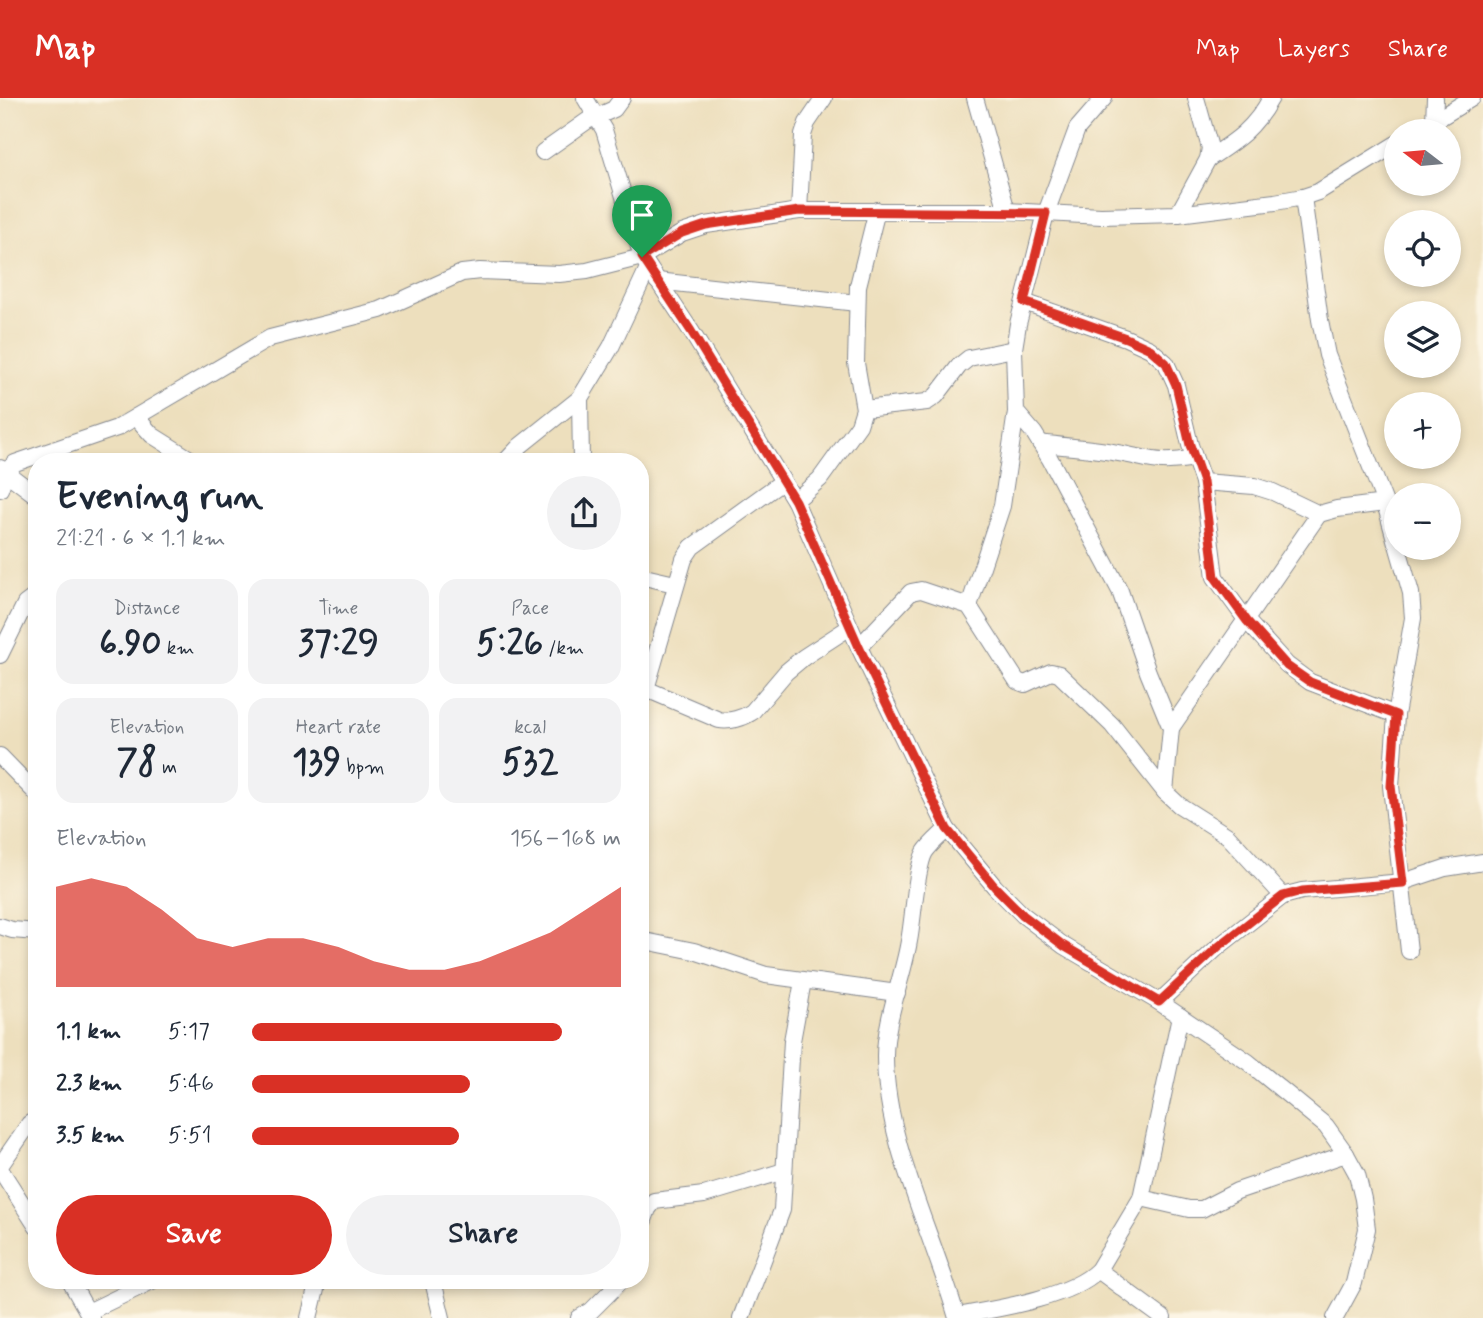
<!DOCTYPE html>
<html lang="en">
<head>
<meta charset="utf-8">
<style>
  body { margin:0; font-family:Mynerve,sans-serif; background:#f2f2f3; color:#1f2937; height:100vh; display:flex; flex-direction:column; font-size:26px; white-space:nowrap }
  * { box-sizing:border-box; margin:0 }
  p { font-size:23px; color:#747a83 }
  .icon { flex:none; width:38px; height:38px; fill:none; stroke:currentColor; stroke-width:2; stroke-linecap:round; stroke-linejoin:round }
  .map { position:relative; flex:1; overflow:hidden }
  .sheet { position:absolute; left:28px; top:355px; width:621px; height:836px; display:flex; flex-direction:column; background:#fff; border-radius:28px; box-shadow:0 4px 10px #0003 }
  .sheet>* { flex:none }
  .needle { width:46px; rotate:286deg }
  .buttons { position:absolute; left:1384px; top:21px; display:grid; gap:14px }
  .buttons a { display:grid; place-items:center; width:77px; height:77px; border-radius:50%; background:#fff; box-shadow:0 4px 10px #0003; font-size:35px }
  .pin { position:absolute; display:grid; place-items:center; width:60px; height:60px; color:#fff; margin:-72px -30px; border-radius:50% 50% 50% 0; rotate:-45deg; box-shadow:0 0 7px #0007 }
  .pin .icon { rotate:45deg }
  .round { display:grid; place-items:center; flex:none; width:74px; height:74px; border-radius:37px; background:#f2f2f3 }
  .overview { display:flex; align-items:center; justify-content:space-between; height:119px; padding:0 28px }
  h1 { font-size:38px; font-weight:800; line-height:52px }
  .stats { display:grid; grid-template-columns:repeat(3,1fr); gap:10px; height:119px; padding:7px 28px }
  .stats div { display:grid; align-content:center; border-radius:18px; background:#f2f2f3; text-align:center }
  .stats b { font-size:35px; font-weight:800 }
  .stats small { font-size:19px; font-weight:400 }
  .stats p { font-size:19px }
  .chart { height:196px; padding:14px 28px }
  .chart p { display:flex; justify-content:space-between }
  .chart svg { width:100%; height:126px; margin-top:7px; fill:#d93025; opacity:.7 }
  .cta { display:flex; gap:14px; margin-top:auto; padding:14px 28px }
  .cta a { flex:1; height:80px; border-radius:42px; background:#d93025; color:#fff; font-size:28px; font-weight:800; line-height:80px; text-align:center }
  .cta a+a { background:#f2f2f3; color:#1f2937 }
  ul { padding:0 28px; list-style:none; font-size:23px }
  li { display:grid; grid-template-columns:112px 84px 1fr; align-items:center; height:52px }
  li i { height:18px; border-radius:9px; background:#d93025 }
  header { display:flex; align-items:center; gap:42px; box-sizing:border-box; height:98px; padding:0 35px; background:#d93025; color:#fff }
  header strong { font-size:33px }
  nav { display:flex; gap:38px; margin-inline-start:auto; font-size:24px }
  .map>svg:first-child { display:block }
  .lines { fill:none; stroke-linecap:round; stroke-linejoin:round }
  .minor-casing { stroke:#84878e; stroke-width:18 }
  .minor { stroke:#fff; stroke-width:16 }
  .route-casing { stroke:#fff; stroke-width:14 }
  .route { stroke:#d93025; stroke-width:9 }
</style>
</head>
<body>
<header>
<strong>Map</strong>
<nav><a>Map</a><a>Layers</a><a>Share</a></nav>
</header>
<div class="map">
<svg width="1483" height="1220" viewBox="0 0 1483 1220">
  <rect width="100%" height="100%" fill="#fcf5e5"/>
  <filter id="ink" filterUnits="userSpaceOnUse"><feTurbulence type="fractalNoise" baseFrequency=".0143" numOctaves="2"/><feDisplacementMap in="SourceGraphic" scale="14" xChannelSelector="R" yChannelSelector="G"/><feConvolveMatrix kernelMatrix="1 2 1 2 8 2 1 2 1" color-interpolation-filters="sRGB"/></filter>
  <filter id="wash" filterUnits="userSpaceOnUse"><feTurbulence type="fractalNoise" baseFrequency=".00686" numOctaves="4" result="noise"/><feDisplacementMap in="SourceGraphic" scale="28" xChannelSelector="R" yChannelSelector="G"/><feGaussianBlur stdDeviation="1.57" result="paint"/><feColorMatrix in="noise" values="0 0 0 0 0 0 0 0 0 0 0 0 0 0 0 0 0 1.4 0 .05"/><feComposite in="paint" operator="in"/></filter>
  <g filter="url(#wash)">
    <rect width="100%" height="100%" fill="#eddfbd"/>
  </g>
  <g filter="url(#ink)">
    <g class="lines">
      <defs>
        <g id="minor">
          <path d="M 585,0 L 604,32 L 642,159 L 691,233 L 795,403 L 859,549 L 947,731 L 995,789 L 1023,817 L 1064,848 L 1159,904 L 1248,964 L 1326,1028 L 1346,1056 L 1357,1076 L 1363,1101 L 1367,1131 L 1354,1185 L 1335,1220"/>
          <path d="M 975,0 L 1007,113"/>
          <path d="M 1104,0 L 1077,31 L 1046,115 L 1018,226 L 1014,251 L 1016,314 L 1034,335 L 1050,361 L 1120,493 L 1148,574 L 1171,630 L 1165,694 L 1179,707 L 1228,738 L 1283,798 L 1302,793 L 1403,784 L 1445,770 L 1483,764"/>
          <path d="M 1434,23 L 1435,0"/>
          <path d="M 1418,33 L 1472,0"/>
          <path d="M 543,54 L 587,23 L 614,11 L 622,0"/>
          <path d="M 1208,61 C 1237,42 1254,31 1271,0"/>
          <path d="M 1303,99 L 1320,222 L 1327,257 L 1385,405 L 1396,445"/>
          <path d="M 799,113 L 803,37 L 807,25 L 824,0"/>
          <path d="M 1178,116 L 1208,61 L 1210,50 L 1196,0"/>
          <path d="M 657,183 L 857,205"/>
          <path d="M 1024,204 L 1126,240 L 1150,251 L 1166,265 L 1176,287 L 1190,347 L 1203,384 L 1254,388 L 1273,394 L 1319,416 L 1337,411 L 1385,405"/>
          <path d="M 864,311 L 927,304 L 936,298 L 959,268 L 969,260 L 1014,251"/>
          <path d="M 136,319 L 152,337 L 195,364"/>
          <path d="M 1040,345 C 1066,349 1092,350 1118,355 C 1152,361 1158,367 1194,360"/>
          <path d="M 505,364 L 520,348 L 580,300"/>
          <path d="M 581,364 L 580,300 L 611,249 L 648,170"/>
          <path d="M 0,370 L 37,398"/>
          <path d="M 1203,384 L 1215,479 L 1247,523 L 1287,567 L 1310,584 L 1396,617"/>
          <path d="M 0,391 L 6,374 L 15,365 L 117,330 L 270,240 L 380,212 L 462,175 L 480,173 L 559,176 L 587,173 L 642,159 L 682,135 L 706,127 L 799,113 L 1007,113 L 1101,118 L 1178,116 L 1275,104 L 1303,99 L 1318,94 L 1396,46"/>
          <path d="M 795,403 L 820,381 L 859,327 L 864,311 L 856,265 L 858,188 L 877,112"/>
          <path d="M 1398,450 L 1411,495 L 1413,520 L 1396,617 L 1391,688 L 1409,853"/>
          <path d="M 640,478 L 675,486"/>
          <path d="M 969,508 L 1002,408 L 1016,314"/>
          <path d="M 859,549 L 911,494 L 921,492 L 969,508 L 1017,583 L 1025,586 L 1051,574 L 1059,576 L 1112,627 L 1165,694"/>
          <path d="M 0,557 L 25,506 L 37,497"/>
          <path d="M 646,591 L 719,622 C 730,624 743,620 752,614 L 786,574 L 804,559 L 850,529"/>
          <path d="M 640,601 L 646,591 L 684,461 L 692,449 L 782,384"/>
          <path d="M 1171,630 L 1319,416"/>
          <path d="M 0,658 L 37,696"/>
          <path d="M 947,731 C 940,738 930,746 925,754 C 916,769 913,824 909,843 C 903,879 885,923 885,958 C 885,1044 934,1138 957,1220"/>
          <path d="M 0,828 L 12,832 L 37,834"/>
          <path d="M 640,842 L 694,853 L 766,877 L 897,895"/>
          <path d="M 1159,904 L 1218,849 L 1283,798"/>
          <path d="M 0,1068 L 29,1026 L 37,1021"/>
          <path d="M 0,1071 L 37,1129"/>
          <path d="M 1141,1100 L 1189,1111 L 1202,1111 L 1237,1093 L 1346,1056"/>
          <path d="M 640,1133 L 648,1111 L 654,1103 L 704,1097 L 784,1073"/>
          <path d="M 1098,1172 L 1163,1220"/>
          <path d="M 70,1183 L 91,1220"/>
          <path d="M 433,1183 L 442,1220"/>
          <path d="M 88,1214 L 152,1183"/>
          <path d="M 957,1218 C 996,1211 1070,1200 1098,1172 L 1141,1100 L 1180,918"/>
          <path d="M 309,1220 L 318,1183"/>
          <path d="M 579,1220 L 591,1213 L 621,1183"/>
          <path d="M 741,1220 L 782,1112 L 792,943 L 803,883"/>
        </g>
      </defs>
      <use href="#minor" class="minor-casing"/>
      <use href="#minor" class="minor"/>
    </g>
  </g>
  <g class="lines" filter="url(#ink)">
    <defs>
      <path id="route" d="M 799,113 L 1046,115 L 1024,204 L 1126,240 L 1150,251 L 1166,265 L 1176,287 L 1190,347 L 1203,384 L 1215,479 L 1247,523 L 1287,568 L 1310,584 L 1396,617 L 1391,688 L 1403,785 L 1302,793 L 1283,798 L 1218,849 L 1159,904 L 1064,848 L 1023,817 L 995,789 L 947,731 L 859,549 L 795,403 L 691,233 L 642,159 L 682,135 L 706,127 Z"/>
    </defs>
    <use href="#route" class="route-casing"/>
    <use href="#route" class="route"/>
  </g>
</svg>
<div class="buttons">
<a><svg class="needle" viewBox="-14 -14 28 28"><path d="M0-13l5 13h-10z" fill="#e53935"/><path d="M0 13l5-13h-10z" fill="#747a83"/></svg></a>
<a><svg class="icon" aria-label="locate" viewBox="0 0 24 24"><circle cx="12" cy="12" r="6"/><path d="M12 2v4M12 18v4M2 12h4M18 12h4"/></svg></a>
<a><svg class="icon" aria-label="layers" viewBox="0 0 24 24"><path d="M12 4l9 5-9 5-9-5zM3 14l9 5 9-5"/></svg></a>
<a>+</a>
<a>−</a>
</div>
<div class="pin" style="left:642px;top:159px;background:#1e9e55"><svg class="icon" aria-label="arrive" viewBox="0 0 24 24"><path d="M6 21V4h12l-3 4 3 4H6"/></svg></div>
<section class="sheet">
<div class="overview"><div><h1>Evening run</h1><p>21:21 · 6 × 1.1 km</p></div><a class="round"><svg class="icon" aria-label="share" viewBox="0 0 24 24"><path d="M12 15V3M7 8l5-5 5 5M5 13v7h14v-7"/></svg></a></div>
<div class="stats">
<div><p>Distance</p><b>6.90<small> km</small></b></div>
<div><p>Time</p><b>37:29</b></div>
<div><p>Pace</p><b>5:26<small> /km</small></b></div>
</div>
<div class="stats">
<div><p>Elevation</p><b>78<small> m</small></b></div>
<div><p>Heart rate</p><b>139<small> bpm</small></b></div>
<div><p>kcal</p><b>532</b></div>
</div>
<div class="chart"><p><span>Elevation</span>156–168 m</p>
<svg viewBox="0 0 160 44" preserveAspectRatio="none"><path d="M0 44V9L10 6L20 9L30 17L40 27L50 30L60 27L70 27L80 30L90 35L100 38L110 38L120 35L130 30L140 25L150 17L160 9V44z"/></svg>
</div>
<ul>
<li><b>1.1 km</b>5:17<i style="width:84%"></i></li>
<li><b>2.3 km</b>5:46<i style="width:59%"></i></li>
<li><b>3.5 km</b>5:51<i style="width:56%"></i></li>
</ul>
<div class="cta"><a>Save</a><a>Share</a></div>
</section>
</div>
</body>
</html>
